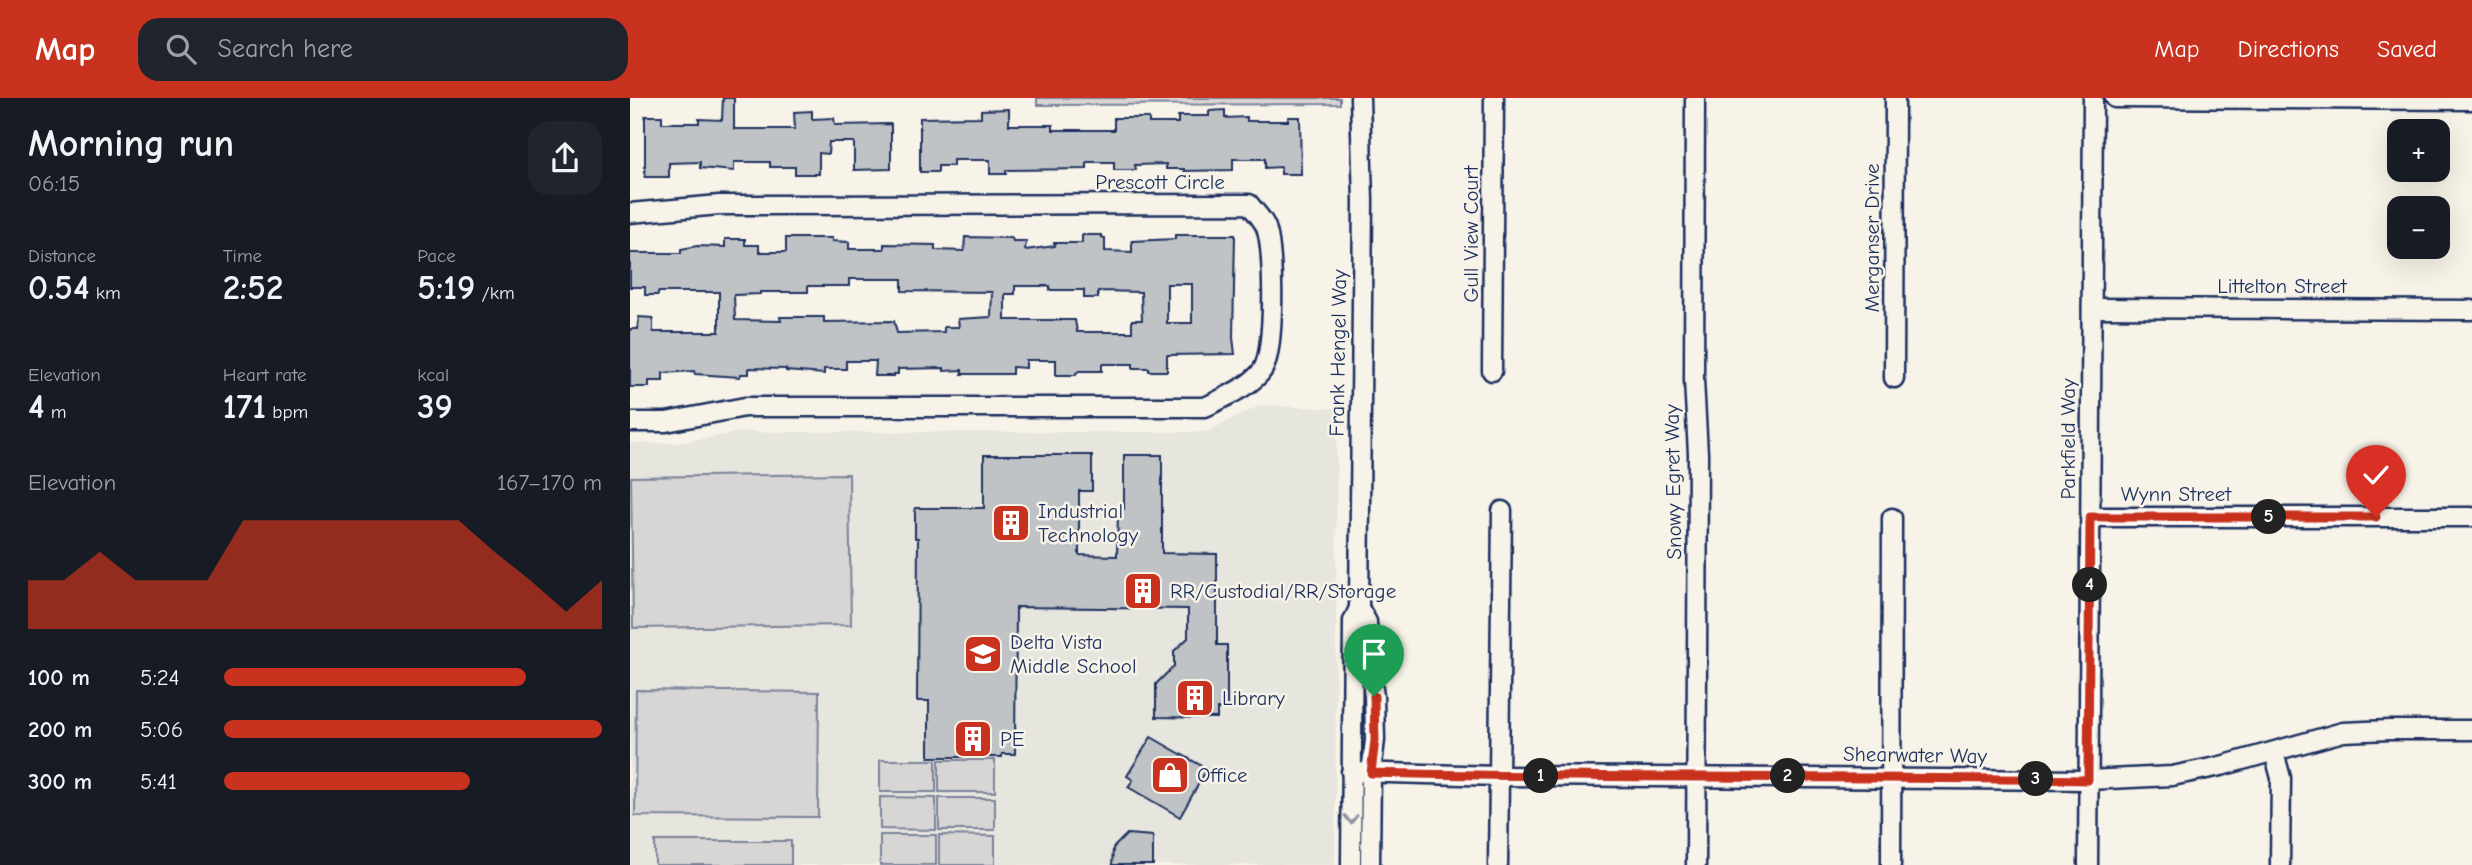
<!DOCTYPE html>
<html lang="en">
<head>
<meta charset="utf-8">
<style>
  body { margin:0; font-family:"Comic Neue",sans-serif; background:#20242c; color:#f1f3f6; height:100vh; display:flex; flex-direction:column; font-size:26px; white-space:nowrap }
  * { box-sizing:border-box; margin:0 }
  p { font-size:23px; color:#9ea1a6 }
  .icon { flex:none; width:38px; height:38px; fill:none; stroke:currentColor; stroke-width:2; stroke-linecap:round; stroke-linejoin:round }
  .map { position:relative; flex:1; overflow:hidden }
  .sheet { display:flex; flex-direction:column; background:#171b24; width:630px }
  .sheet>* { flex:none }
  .fabs { position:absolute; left:1757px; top:21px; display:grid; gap:14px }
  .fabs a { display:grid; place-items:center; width:63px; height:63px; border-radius:14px; background:#171b24; box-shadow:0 7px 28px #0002; font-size:35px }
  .pin { position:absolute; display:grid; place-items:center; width:60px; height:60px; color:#fff; margin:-72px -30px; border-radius:50% 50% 50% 0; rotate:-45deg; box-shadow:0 0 7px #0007 }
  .pin .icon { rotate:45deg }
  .km { position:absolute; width:35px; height:35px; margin:-18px; border-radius:50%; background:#222; color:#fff; font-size:19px; line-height:35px; text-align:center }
  .round { display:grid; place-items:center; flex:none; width:74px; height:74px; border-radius:21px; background:#20242c }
  .headline { display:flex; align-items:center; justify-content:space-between; height:119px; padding:0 28px }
  h1 { font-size:38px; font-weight:600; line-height:52px }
  .figures { display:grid; grid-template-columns:repeat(3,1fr); gap:10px; height:119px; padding:7px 28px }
  .figures div { display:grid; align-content:center }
  .figures b { font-size:35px; font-weight:600 }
  .figures small { font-size:19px; font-weight:400 }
  .figures p { font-size:19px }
  .chart { height:196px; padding:14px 28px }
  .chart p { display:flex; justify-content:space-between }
  .chart svg { width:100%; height:126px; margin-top:7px; fill:#c8321e; opacity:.7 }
  ul { padding:0 28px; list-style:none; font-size:23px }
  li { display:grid; grid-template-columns:112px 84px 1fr; align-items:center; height:52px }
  li i { height:18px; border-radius:9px; background:#c8321e }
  header { display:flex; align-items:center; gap:42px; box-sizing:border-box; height:98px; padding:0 35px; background:#c8321e; color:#fff }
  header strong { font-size:33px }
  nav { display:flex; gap:38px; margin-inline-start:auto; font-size:24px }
  .search { width:490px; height:63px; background:#20242c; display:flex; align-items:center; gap:18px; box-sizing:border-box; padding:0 24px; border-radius:21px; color:#9ea1a6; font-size:26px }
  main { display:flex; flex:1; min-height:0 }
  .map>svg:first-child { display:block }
  .built { fill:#e6e5de }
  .green { fill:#d7d6d4; stroke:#798299; stroke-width:2 }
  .building { fill:#c0c3c5; stroke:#1b2f5e; stroke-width:2; fill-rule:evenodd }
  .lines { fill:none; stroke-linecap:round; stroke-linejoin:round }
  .minor-casing { stroke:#1b2f5e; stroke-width:23 }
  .minor { stroke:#f7f3e8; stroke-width:18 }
  .oneway { stroke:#8991a3 }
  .route-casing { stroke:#fff; stroke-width:14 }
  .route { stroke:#c8321e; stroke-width:9 }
  .labels { text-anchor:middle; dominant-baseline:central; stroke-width:5; stroke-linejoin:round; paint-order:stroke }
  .street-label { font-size:21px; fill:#1b2f5e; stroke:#f7f3e8 }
  .poi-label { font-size:21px; fill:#1b2f5e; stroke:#f7f3e8; text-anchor:start }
</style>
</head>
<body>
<header>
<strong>Map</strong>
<div class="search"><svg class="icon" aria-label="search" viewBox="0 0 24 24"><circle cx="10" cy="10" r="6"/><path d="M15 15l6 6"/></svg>Search here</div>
<nav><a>Map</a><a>Directions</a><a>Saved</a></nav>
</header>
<main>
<section class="sheet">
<div class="headline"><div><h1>Morning run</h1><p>06:15</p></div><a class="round"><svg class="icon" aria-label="share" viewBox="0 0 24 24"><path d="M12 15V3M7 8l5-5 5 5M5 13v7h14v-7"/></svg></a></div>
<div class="figures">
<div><p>Distance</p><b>0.54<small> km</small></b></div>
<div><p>Time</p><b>2:52</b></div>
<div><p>Pace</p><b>5:19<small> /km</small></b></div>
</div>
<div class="figures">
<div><p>Elevation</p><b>4<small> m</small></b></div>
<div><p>Heart rate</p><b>171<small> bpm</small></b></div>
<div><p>kcal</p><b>39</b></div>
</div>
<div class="chart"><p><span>Elevation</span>167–170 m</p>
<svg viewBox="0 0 160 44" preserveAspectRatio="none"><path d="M0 44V27L10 27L20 17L30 27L40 27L50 27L60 6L70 6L80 6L90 6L100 6L110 6L120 6L130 17L140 27L150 38L160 27V44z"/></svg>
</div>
<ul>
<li><b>100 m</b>5:24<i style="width:80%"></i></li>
<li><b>200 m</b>5:06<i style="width:100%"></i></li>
<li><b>300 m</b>5:41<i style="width:65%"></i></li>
</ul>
</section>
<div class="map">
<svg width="1842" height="767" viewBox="0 0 1842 767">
  <rect width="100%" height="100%" fill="#f7f3e8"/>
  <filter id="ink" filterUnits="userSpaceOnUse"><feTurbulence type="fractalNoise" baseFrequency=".0143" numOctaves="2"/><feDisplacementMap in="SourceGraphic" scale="14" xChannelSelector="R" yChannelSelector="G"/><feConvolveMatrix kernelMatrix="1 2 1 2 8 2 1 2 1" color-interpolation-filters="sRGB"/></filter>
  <g filter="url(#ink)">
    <path class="built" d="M 631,307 L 707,311 L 705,767 L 0,767 L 0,345 L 46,345 L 112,334 L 576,334 Z"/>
    <g class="green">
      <path d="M 407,0 L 710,0 L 710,6 L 407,7 Z"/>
      <path d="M 219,376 L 221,527 L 3,530 L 1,379 Z"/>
      <path d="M 6,592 L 189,594 L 188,719 L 5,718 Z"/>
      <rect x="250" y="662" width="56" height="32"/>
      <rect x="309" y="662" width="56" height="32"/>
      <path d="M 250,699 L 306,700 L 306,732 L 250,731 Z"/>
      <rect x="309" y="700" width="56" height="32"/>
      <rect x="250" y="737" width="56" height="30"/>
      <path d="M 309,737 L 365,738 L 365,767 L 309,767 Z"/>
      <rect x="25" y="743" width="136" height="24"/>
    </g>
    <g class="building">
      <path d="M 93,0 L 104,0 L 104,31 L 165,31 L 164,14 L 182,13 L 182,21 L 204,20 L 205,27 L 261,26 L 261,71 L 224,72 L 224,44 L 199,44 L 198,56 L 189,55 L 189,76 L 165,76 L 165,69 L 140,69 L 140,64 L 104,64 L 104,73 L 70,70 L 70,64 L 39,65 L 39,79 L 15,79 L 15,18 L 32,18 L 32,25 L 69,25 L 69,21 L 92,22 Z"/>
      <path d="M 379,11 L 379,27 L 423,27 L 423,32 L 484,32 L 484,20 L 519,20 L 519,25 L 548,25 L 548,18 L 579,18 L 579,13 L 595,12 L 595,20 L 617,19 L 617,23 L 658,23 L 658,19 L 670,19 L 671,76 L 651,76 L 651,69 L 635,70 L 635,61 L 603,61 L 603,72 L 554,73 L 554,71 L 536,71 L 536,66 L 505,67 L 506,72 L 484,72 L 484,64 L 457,64 L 457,71 L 376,72 L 376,76 L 360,76 L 360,62 L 323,62 L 323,68 L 308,68 L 308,74 L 290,74 L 290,20 L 351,19 L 351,12 Z"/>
      <path d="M 452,137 L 471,137 L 471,139 L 475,140 L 475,153 L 502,154 L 502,143 L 545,141 L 545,137 L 605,137 L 603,239 L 605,256 L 537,257 L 537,273 L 519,273 L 519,270 L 503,270 L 503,266 L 472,266 L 472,273 L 449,273 L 446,275 L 446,277 L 426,277 L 426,262 L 396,262 L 396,270 L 382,269 L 382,276 L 332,276 L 332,272 L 314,273 L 314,270 L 268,271 L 268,276 L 264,276 L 264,278 L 245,278 L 246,263 L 216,263 L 216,271 L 194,271 L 194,276 L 156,273 L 156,271 L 119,270 L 119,276 L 111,276 L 110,279 L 65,276 L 64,273 L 33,275 L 33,283 L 19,283 L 19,289 L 0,289 L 0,231 L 8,231 L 9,219 L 23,220 L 23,234 L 89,234 L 89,194 L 28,194 L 28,197 L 15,197 L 15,189 L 0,189 L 0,155 L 51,155 L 51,151 L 67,148 L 95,149 L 95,141 L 115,141 L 115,147 L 129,147 L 129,154 L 156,154 L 156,140 L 202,140 L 202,143 L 219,144 L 219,151 L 254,151 L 254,146 L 305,147 L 305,152 L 334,153 L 335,139 L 382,140 L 383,143 L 396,143 L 395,152 L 425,148 L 424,145 L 452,145 ZM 219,181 L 272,181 L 272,193 L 362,194 L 361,219 L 328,221 L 329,229 L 314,229 L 314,234 L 267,235 L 264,223 L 194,224 L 194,219 L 150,219 L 151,223 L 105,222 L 104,197 L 130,196 L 130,194 L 178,194 L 178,188 L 219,188 ZM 537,186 L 562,186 L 562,225 L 537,225 ZM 385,188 L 420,188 L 420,192 L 454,192 L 454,200 L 468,200 L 468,193 L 511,194 L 512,222 L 502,222 L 502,234 L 447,234 L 445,222 L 375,222 L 375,196 L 385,196 Z"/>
      <path d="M 354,357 L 462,357 L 462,393 L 449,393 L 449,457 L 487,458 L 488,411 L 494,411 L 494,357 L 532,357 L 532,455 L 587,456 L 587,547 L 597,547 L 597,611 L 587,611 L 587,620 L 526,619 L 526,586 L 544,568 L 544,553 L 558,540 L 558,511 L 386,509 L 385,656 L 372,656 L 372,659 L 299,659 L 299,603 L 287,603 L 288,440 L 285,440 L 285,410 L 354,410 Z"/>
      <path d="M 521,639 L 577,671 L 550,719 L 498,689 L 503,682 L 497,678 Z"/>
      <path d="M 497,736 L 523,738 L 523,767 L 482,767 L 483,750 Z"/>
    </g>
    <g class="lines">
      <defs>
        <g id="minor">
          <path d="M 1065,0 L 1064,282 L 1068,356 L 1066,767"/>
          <path d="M 1485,0 L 1842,2"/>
          <path d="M 0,115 L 89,107 L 619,106 C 625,114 635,123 637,133 C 644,156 645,252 633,271 C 624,287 591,301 575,309 L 115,309 L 36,324 L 0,324"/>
          <path d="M 1462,210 L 1842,212"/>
          <path d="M 862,273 L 864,0"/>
          <path d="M 1264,280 L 1265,0"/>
          <path d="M 1460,419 L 1842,419"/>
          <path d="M 729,510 L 737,524 L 739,564 L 744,598 L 745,642 L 741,675 L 740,767"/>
          <path d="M 1644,654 L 1651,680 L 1650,767"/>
          <path d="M 721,674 L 869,678 L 1458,682 L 1542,678 L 1591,668 L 1713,634 L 1759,632 L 1842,632"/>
          <path d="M 721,767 L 723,523 L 729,510 L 733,103 L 730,0"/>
          <path d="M 868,767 L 872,413"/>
          <path d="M 1261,767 L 1262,420"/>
          <path d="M 1458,767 L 1463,0"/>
        </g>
      </defs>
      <use href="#minor" class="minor-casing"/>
      <use href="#minor" class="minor"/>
    </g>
    <defs><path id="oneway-chevron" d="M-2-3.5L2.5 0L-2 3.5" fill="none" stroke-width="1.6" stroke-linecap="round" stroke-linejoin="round" transform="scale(1.75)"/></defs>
    <use class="oneway" href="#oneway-chevron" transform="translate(721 721) rotate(90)"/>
  </g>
  <g class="lines" filter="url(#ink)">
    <defs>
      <path id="route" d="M 744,598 L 745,642 L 741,675 C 980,681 1219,678 1458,682 L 1460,419 L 1746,419"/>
    </defs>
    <use href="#route" class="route-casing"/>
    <use href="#route" class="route"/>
  </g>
  <defs>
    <symbol id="building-square" viewBox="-11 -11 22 22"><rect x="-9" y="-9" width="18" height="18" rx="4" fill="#c8321e" stroke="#f7f3e8"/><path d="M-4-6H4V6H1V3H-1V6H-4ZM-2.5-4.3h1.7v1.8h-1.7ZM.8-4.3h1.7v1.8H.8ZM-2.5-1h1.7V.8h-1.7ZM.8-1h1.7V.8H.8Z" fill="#fff"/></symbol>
    <symbol id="school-square" viewBox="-11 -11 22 22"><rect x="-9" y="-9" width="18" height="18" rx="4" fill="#c8321e" stroke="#f7f3e8"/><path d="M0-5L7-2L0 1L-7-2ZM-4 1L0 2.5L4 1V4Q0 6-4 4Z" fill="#fff"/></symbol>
    <symbol id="shop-square" viewBox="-11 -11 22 22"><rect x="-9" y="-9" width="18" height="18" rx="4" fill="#c8321e" stroke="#f7f3e8"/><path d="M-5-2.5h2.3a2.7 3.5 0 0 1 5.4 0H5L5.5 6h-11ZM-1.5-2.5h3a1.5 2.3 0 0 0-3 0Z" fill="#fff"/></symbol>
  </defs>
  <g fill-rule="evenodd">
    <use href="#building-square" x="359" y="403" width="44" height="44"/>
    <use href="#building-square" x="491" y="471" width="44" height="44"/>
    <use href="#school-square" x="331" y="534" width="44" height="44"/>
    <use href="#building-square" x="543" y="578" width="44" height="44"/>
    <use href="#building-square" x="321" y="619" width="44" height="44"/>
    <use href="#shop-square" x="518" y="655" width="44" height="44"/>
  </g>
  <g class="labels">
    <g class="street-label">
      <text x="530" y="84">Prescott Circle</text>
      <text transform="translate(841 136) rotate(-90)">Gull View Court</text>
      <text transform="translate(1242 140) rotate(-90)">Merganser Drive</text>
      <text x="1652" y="188">Littelton Street</text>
      <text transform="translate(708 255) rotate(-89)">Frank Hengel Way</text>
      <text transform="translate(1438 341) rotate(-90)">Parkfield Way</text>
      <text transform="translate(1043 384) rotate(-91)">Snowy Egret Way</text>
      <text x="1546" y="396">Wynn Street</text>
      <text transform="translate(1285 657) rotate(1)">Shearwater Way</text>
    </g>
    <g class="poi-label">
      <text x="408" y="413">Industrial<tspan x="408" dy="24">Technology</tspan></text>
      <text x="540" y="493">RR/Custodial/RR/Storage</text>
      <text x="380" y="544">Delta Vista<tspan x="380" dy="24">Middle School</tspan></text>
      <text x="592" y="600">Library</text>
      <text x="370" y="641">PE</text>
      <text x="567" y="677">Office</text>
    </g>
  </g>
</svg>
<div class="fabs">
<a>+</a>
<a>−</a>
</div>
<div class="pin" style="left:744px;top:598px;background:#1e9e55"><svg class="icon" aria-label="arrive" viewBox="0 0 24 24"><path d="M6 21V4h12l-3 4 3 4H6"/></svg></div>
<div class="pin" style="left:1746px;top:419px;background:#d93025"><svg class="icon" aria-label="check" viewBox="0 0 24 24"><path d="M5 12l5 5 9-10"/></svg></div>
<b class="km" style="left:911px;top:678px">1</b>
<b class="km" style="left:1158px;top:678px">2</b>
<b class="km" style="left:1406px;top:681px">3</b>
<b class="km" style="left:1460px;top:487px">4</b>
<b class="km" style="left:1639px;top:419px">5</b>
</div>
</main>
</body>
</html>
